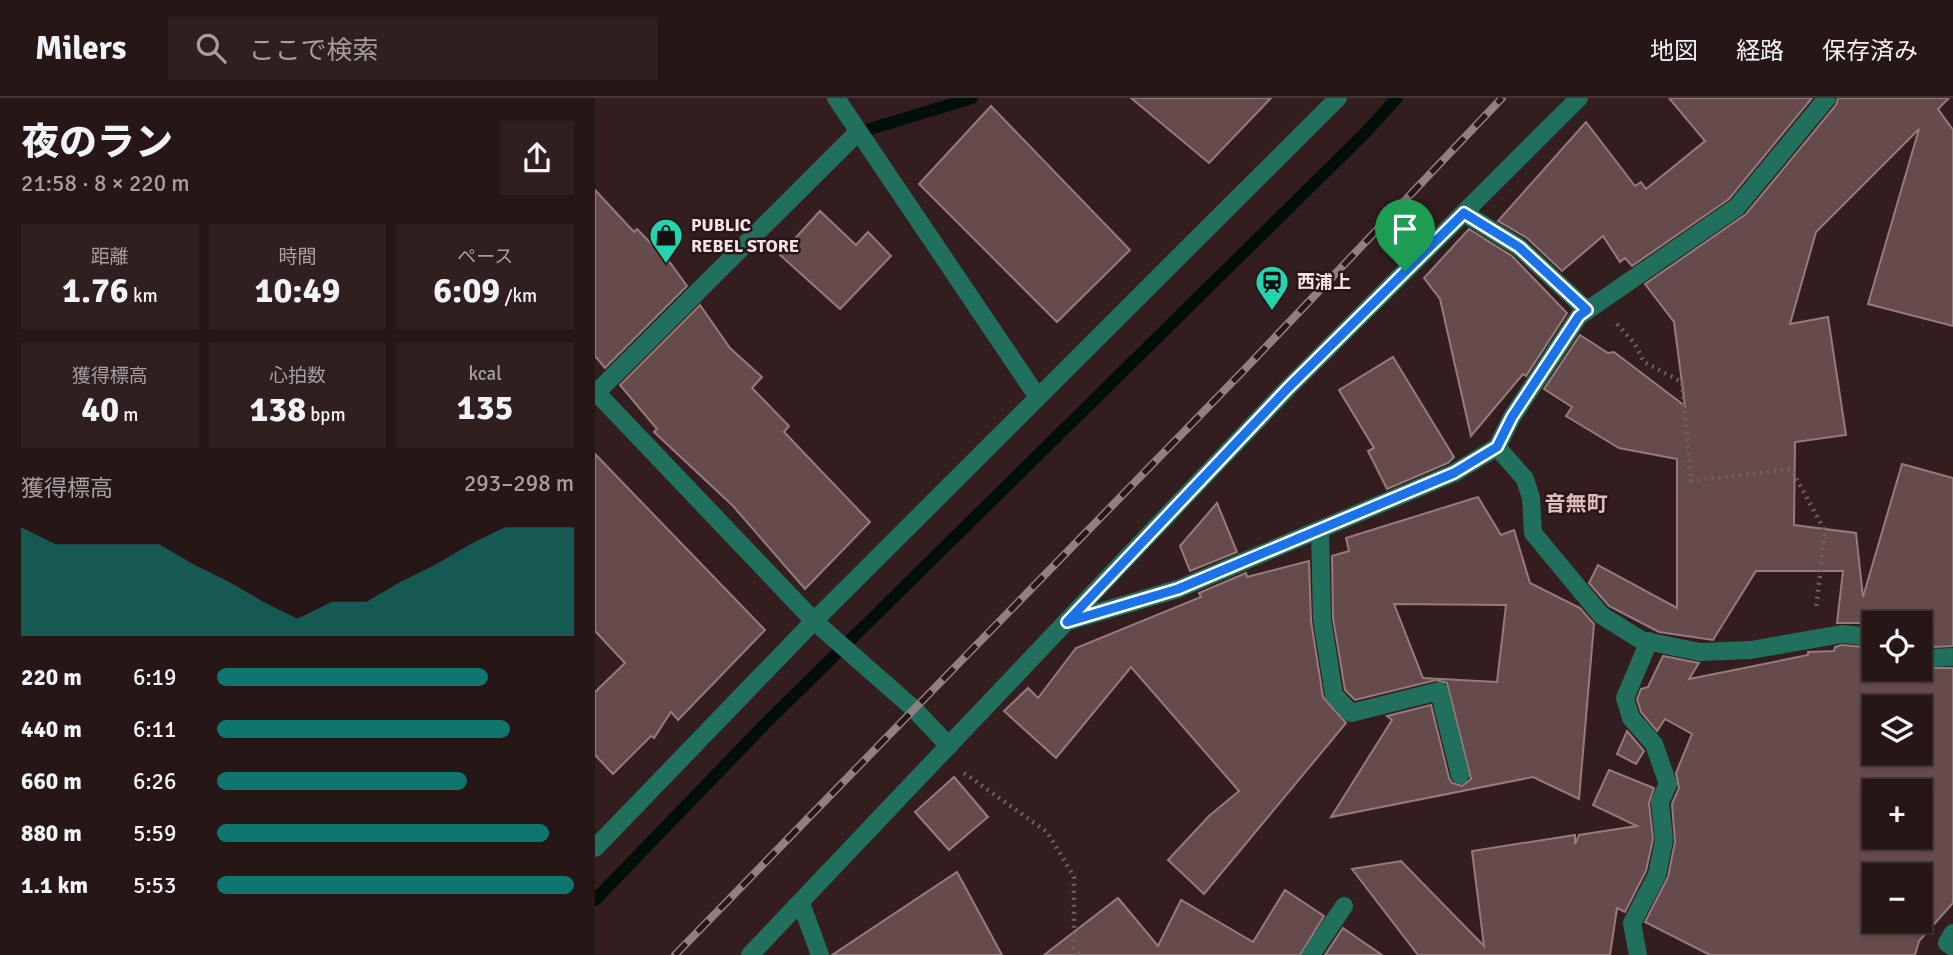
<!DOCTYPE html>
<html lang="ja">
<head>
<meta charset="utf-8">
<style>
  body { margin:0; font-family:Signika,"Noto Sans JP",sans-serif; background:#2f1f1f; color:#f1f3f6; height:100vh; display:flex; flex-direction:column; font-size:26px; white-space:nowrap }
  * { box-sizing:border-box; margin:0 }
  p { font-size:23px; color:#a49fa1 }
  .icon { flex:none; width:38px; height:38px; fill:none; stroke:currentColor; stroke-width:2; stroke-linecap:round; stroke-linejoin:round }
  .map { position:relative; flex:1; overflow:hidden }
  .panel { display:flex; flex-direction:column; background:#271616; width:595px }
  .panel>* { flex:none }
  .fabs { position:absolute; left:1267px; top:513px; display:grid; gap:14px }
  .fabs a { display:grid; place-items:center; width:70px; height:70px; border-radius:0px; background:#271616; box-shadow:0 2px 5px #0004,0 0 0 2px #433535; font-size:35px }
  .pin { position:absolute; display:grid; place-items:center; width:60px; height:60px; color:#fff; margin:-72px -30px; border-radius:50% 50% 50% 0; rotate:-45deg; box-shadow:0 0 7px #0007 }
  .pin .icon { rotate:45deg }
  .round { display:grid; place-items:center; flex:none; width:74px; height:74px; border-radius:0px; background:#2f1f1f }
  .summary { display:flex; align-items:center; justify-content:space-between; height:119px; padding:0 21px }
  h1 { font-size:38px; font-weight:800; line-height:52px }
  .figures { display:grid; grid-template-columns:repeat(3,1fr); gap:10px; height:119px; padding:7px 21px }
  .figures div { display:grid; align-content:center; border-radius:0px; background:#2f1f1f; text-align:center }
  .figures b { font-size:35px; font-weight:800 }
  .figures small { font-size:19px; font-weight:400 }
  .figures p { font-size:19px }
  .chart { height:196px; padding:14px 21px }
  .chart p { display:flex; justify-content:space-between }
  .chart svg { width:100%; height:126px; margin-top:7px; fill:#0f766e; opacity:.7 }
  ul { padding:0 21px; list-style:none; font-size:23px }
  li { display:grid; grid-template-columns:112px 84px 1fr; align-items:center; height:52px }
  li i { height:18px; border-radius:9px; background:#0f766e }
  header { display:flex; align-items:center; gap:42px; box-sizing:border-box; height:98px; padding:0 35px; background:#271616; border-bottom:2px solid #433535 }
  header strong { font-size:33px }
  nav { display:flex; gap:38px; margin-inline-start:auto; font-size:24px }
  .search { width:490px; height:63px; background:#2f1f1f; display:flex; align-items:center; gap:18px; box-sizing:border-box; padding:0 24px; border-radius:0px; color:#a49fa1; font-size:26px }
  main { display:flex; flex:1; min-height:0 }
  .map>svg:first-child { display:block }
  .lines { fill:none; stroke-linecap:round; stroke-linejoin:round }
  .stream { stroke:#010e0a; stroke-width:12 }
  .building { fill:#654b4b; stroke:#977a7a; stroke-width:2; fill-rule:evenodd }
  .path { stroke:#745f5f; stroke-width:4.5; stroke-dasharray:2 5; stroke-linecap:butt }
  .minor { stroke:#20705d; stroke-width:18 }
  .rail-casing { stroke:#937f80; stroke-width:8 }
  .rail { stroke:#2a1415; stroke-width:5; stroke-dasharray:16; stroke-linecap:butt }
  .route-casing { stroke:#fff; stroke-width:14 }
  .route { stroke:#1a73e8; stroke-width:9 }
  .labels { text-anchor:middle; dominant-baseline:central; stroke-width:5; stroke-linejoin:round; paint-order:stroke }
  .poi-label { font-size:18px; font-weight:bold; fill:#f4e3e3; stroke:#2a1415; text-anchor:start }
  .quarter-label { font-size:21px; font-weight:bold; fill:#ddbdbd; stroke:#2a1415 }
</style>
</head>
<body>
<header>
<strong>Milers</strong>
<div class="search"><svg class="icon" aria-label="search" viewBox="0 0 24 24"><circle cx="10" cy="10" r="6"/><path d="M15 15l6 6"/></svg>ここで検索</div>
<nav><a>地図</a><a>経路</a><a>保存済み</a></nav>
</header>
<main>
<section class="panel">
<div class="summary"><div><h1>夜のラン</h1><p>21:58 · 8 × 220 m</p></div><a class="round"><svg class="icon" aria-label="share" viewBox="0 0 24 24"><path d="M12 15V3M7 8l5-5 5 5M5 13v7h14v-7"/></svg></a></div>
<div class="figures">
<div><p>距離</p><b>1.76<small> km</small></b></div>
<div><p>時間</p><b>10:49</b></div>
<div><p>ペース</p><b>6:09<small> /km</small></b></div>
</div>
<div class="figures">
<div><p>獲得標高</p><b>40<small> m</small></b></div>
<div><p>心拍数</p><b>138<small> bpm</small></b></div>
<div><p>kcal</p><b>135</b></div>
</div>
<div class="chart"><p><span>獲得標高</span>293–298 m</p>
<svg viewBox="0 0 160 44" preserveAspectRatio="none"><path d="M0 44V6L10 12L20 12L30 12L40 12L50 19L60 25L70 32L80 38L90 32L100 32L110 25L120 19L130 12L140 6L150 6L160 6V44z"/></svg>
</div>
<ul>
<li><b>220 m</b>6:19<i style="width:76%"></i></li>
<li><b>440 m</b>6:11<i style="width:82%"></i></li>
<li><b>660 m</b>6:26<i style="width:70%"></i></li>
<li><b>880 m</b>5:59<i style="width:93%"></i></li>
<li><b>1.1 km</b>5:53<i style="width:100%"></i></li>
</ul>
</section>
<div class="map">
<svg width="1358" height="857" viewBox="0 0 1358 857">
  <rect width="100%" height="100%" fill="#341d1e"/>
  <g class="lines">
    <g class="stream">
      <path d="M 262,35 L 377,0"/>
      <path d="M 0,802 L 170,626 L 771,34 L 802,0"/>
    </g>
  </g>
  <g class="building">
    <path d="M 536,0 L 676,0 L 614,65 Z"/>
    <path d="M 1074,0 L 1217,0 L 1134,101 L 1037,168 L 1030,160 L 1025,164 L 1008,138 L 967,173 L 932,140 L 903,123 L 991,24 L 1040,88 L 1046,84 L 1051,91 L 1110,43 Z"/>
    <path d="M 1243,0 L 1354,0 L 1343,11 L 1358,32 L 1358,228 L 1273,206 L 1324,31 L 1221,134 L 1195,226 L 1233,219 L 1251,337 L 1200,344 L 1199,427 L 1261,435 L 1268,499 L 1307,366 L 1358,380 L 1358,548 L 1337,549 L 1325,545 L 1325,525 L 1242,525 L 1248,473 L 1161,473 L 1118,542 L 1064,534 L 1014,508 L 994,485 L 1003,467 L 1082,510 L 1082,361 L 1024,350 L 971,318 L 977,309 L 949,291 L 985,237 L 1013,255 L 1019,254 L 1090,308 L 1079,224 L 1050,186 L 1151,116 L 1241,7 Z"/>
    <path d="M 396,8 L 535,152 L 462,224 L 324,86 Z"/>
    <path d="M 0,92 L 39,134 L 42,131 L 76,166 L 92,188 L 10,270 L 0,258 Z"/>
    <path d="M 225,113 L 261,147 L 273,134 L 296,158 L 245,211 L 185,157 Z"/>
    <path d="M 874,131 L 917,158 L 972,215 L 931,278 L 928,276 L 876,338 L 845,201 L 829,180 Z"/>
    <path d="M 105,207 L 135,250 L 167,279 L 157,290 L 194,328 L 189,334 L 275,424 L 210,491 L 138,408 L 59,334 L 62,331 L 25,287 Z"/>
    <path d="M 798,259 L 859,359 L 853,365 L 792,391 L 773,353 L 779,350 L 744,292 Z"/>
    <path d="M 0,356 L 170,532 L 83,622 L 76,614 L 59,640 L 56,638 L 18,676 L 0,657 L 0,594 L 30,565 L 0,533 Z"/>
    <path d="M 883,399 L 906,437 L 919,432 L 935,485 L 985,510 L 999,526 L 984,701 L 938,679 L 736,719 L 797,622 L 792,618 L 836,607 L 854,680 L 857,685 L 867,688 L 876,681 L 852,585 L 841,582 L 760,602 L 750,592 L 738,520 L 737,458 L 754,453 L 751,440 ZM 799,506 L 911,507 L 902,584 L 828,580 Z"/>
    <path d="M 622,405 L 642,454 L 595,473 L 585,448 Z"/>
    <path d="M 714,463 L 716,523 L 728,599 L 751,625 L 609,796 L 573,762 L 614,718 L 644,693 L 536,569 L 461,660 L 409,613 L 433,590 L 443,600 L 481,550 L 606,499 L 604,495 L 651,475 L 652,479 Z"/>
    <path d="M 1247,547 L 1279,550 L 1279,570 L 1358,570 L 1358,805 L 1324,843 L 1320,857 L 1115,857 L 1050,824 L 1073,779 L 1080,744 L 1077,706 L 1084,690 L 1081,675 L 1097,636 L 1070,621 L 1062,633 L 1046,614 L 1042,601 L 1046,591 L 1053,589 L 1068,558 L 1104,565 L 1094,581 L 1213,557 L 1213,554 L 1239,553 L 1240,549 ZM 1279,609 L 1325,609 L 1325,654 L 1279,654 ZM 1279,693 L 1325,693 L 1325,738 L 1279,738 ZM 1279,777 L 1325,777 L 1325,822 L 1279,822 Z"/>
    <path d="M 1032,633 L 1049,653 L 1041,666 L 1022,656 Z"/>
    <path d="M 1014,672 L 1059,690 L 1054,705 L 1058,741 L 1051,773 L 1030,814 L 1022,810 L 1015,857 L 823,857 L 757,771 L 806,763 L 889,848 L 877,753 L 980,737 L 980,746 L 984,737 L 1042,728 L 998,707 Z"/>
    <path d="M 359,679 L 393,719 L 354,752 L 320,714 Z"/>
    <path d="M 362,774 L 407,857 L 237,857 Z"/>
    <path d="M 690,792 L 729,818 L 705,857 L 449,857 L 523,800 L 563,848 L 586,802 L 658,844 Z"/>
    <path d="M 748,830 L 787,857 L 730,857 Z"/>
  </g>
  <g class="lines">
    <g class="path">
      <path d="M 1022,226 L 1040,246 L 1049,264 L 1087,284 L 1096,383 L 1196,371 L 1230,433 L 1221,511"/>
      <path d="M 369,675 L 452,734 L 479,779 L 479,850 L 485,857"/>
    </g>
    <g class="minor">
      <path d="M 241,0 L 442,298"/>
      <path d="M 869,115 L 924,149 L 992,212"/>
      <path d="M 0,293 L 219,523 L 319,611 L 354,648"/>
      <path d="M 0,296 L 262,35"/>
      <path d="M 902,349 L 930,381 L 936,400 L 938,435 L 1006,517 L 1046,542 L 1105,554 L 1156,552 L 1247,536 L 1279,539"/>
      <path d="M 725,432 L 727,521 L 739,597 L 756,615 L 844,593 L 865,677"/>
      <path d="M 474,523 L 583,491 L 859,375 L 902,349 L 917,319 L 984,218 L 1142,109 L 1232,0"/>
      <path d="M 1325,556 L 1335,560 L 1358,559"/>
      <path d="M 0,750 L 219,523 L 743,0"/>
      <path d="M 206,805 L 225,857"/>
      <path d="M 1358,835 L 1352,845 L 1358,849"/>
      <path d="M 155,857 L 693,290 L 984,0"/>
      <path d="M 716,857 L 749,808"/>
      <path d="M 1043,857 L 1037,825 L 1062,777 L 1069,742 L 1065,704 L 1073,686 L 1059,646 L 1036,620 L 1030,600 L 1054,543"/>
    </g>
    <defs>
      <path id="rail" d="M 80,857 L 650,271 L 907,0"/>
    </defs>
    <use href="#rail" class="rail-casing"/>
    <use href="#rail" class="rail"/>
  </g>
  <g class="lines">
    <defs>
      <path id="route" d="M 869,115 L 924,149 L 992,212 L 984,218 L 917,319 L 902,349 L 859,375 L 583,491 L 472,524 L 693,290 Z"/>
    </defs>
    <use href="#route" class="route-casing"/>
    <use href="#route" class="route"/>
  </g>
  <defs>
    <symbol id="shop-pin" viewBox="-11 -11 22 30"><path d="M0 17L-7.5 6A9.5 9.5 0 1 1 7.5 6Z" fill="#23d5af" stroke="#2a1415"/><path d="M-5-2.5h2.3a2.7 3.5 0 0 1 5.4 0H5L5.5 6h-11ZM-1.5-2.5h3a1.5 2.3 0 0 0-3 0Z" fill="#111"/></symbol>
    <symbol id="station-pin" viewBox="-11 -11 22 30"><path d="M0 17L-7.5 6A9.5 9.5 0 1 1 7.5 6Z" fill="#23d5af" stroke="#2a1415"/><path d="M-3-6H3Q5-6 5-4V2Q5 4 3 4L4.5 6H3L1.5 4h-3L-3 6H-4.5L-3 4Q-5 4-5 2V-4Q-5-6-3-6ZM-3.5-4v3h7v-3ZM-3.5 1v1.5H-2V1ZM2 1v1.5H3.5V1Z" fill="#111"/></symbol>
  </defs>
  <g fill-rule="evenodd">
    <use href="#shop-pin" x="52" y="118" width="38" height="52"/>
    <use href="#station-pin" x="658" y="165" width="38" height="52"/>
  </g>
  <g class="labels">
    <g class="poi-label">
      <text x="96" y="127">PUBLIC<tspan x="96" dy="21">REBEL STORE</tspan></text>
      <text x="702" y="184">西浦上</text>
    </g>
    <g class="quarter-label">
      <text x="981" y="406">音無町</text>
    </g>
  </g>
</svg>
<div class="fabs">
<a><svg class="icon" aria-label="locate" viewBox="0 0 24 24"><circle cx="12" cy="12" r="6"/><path d="M12 2v4M12 18v4M2 12h4M18 12h4"/></svg></a>
<a><svg class="icon" aria-label="layers" viewBox="0 0 24 24"><path d="M12 4l9 5-9 5-9-5zM3 14l9 5 9-5"/></svg></a>
<a>+</a>
<a>−</a>
</div>
<div class="pin" style="left:810px;top:173px;background:#1e9e55"><svg class="icon" aria-label="arrive" viewBox="0 0 24 24"><path d="M6 21V4h12l-3 4 3 4H6"/></svg></div>
</div>
</main>
</body>
</html>
